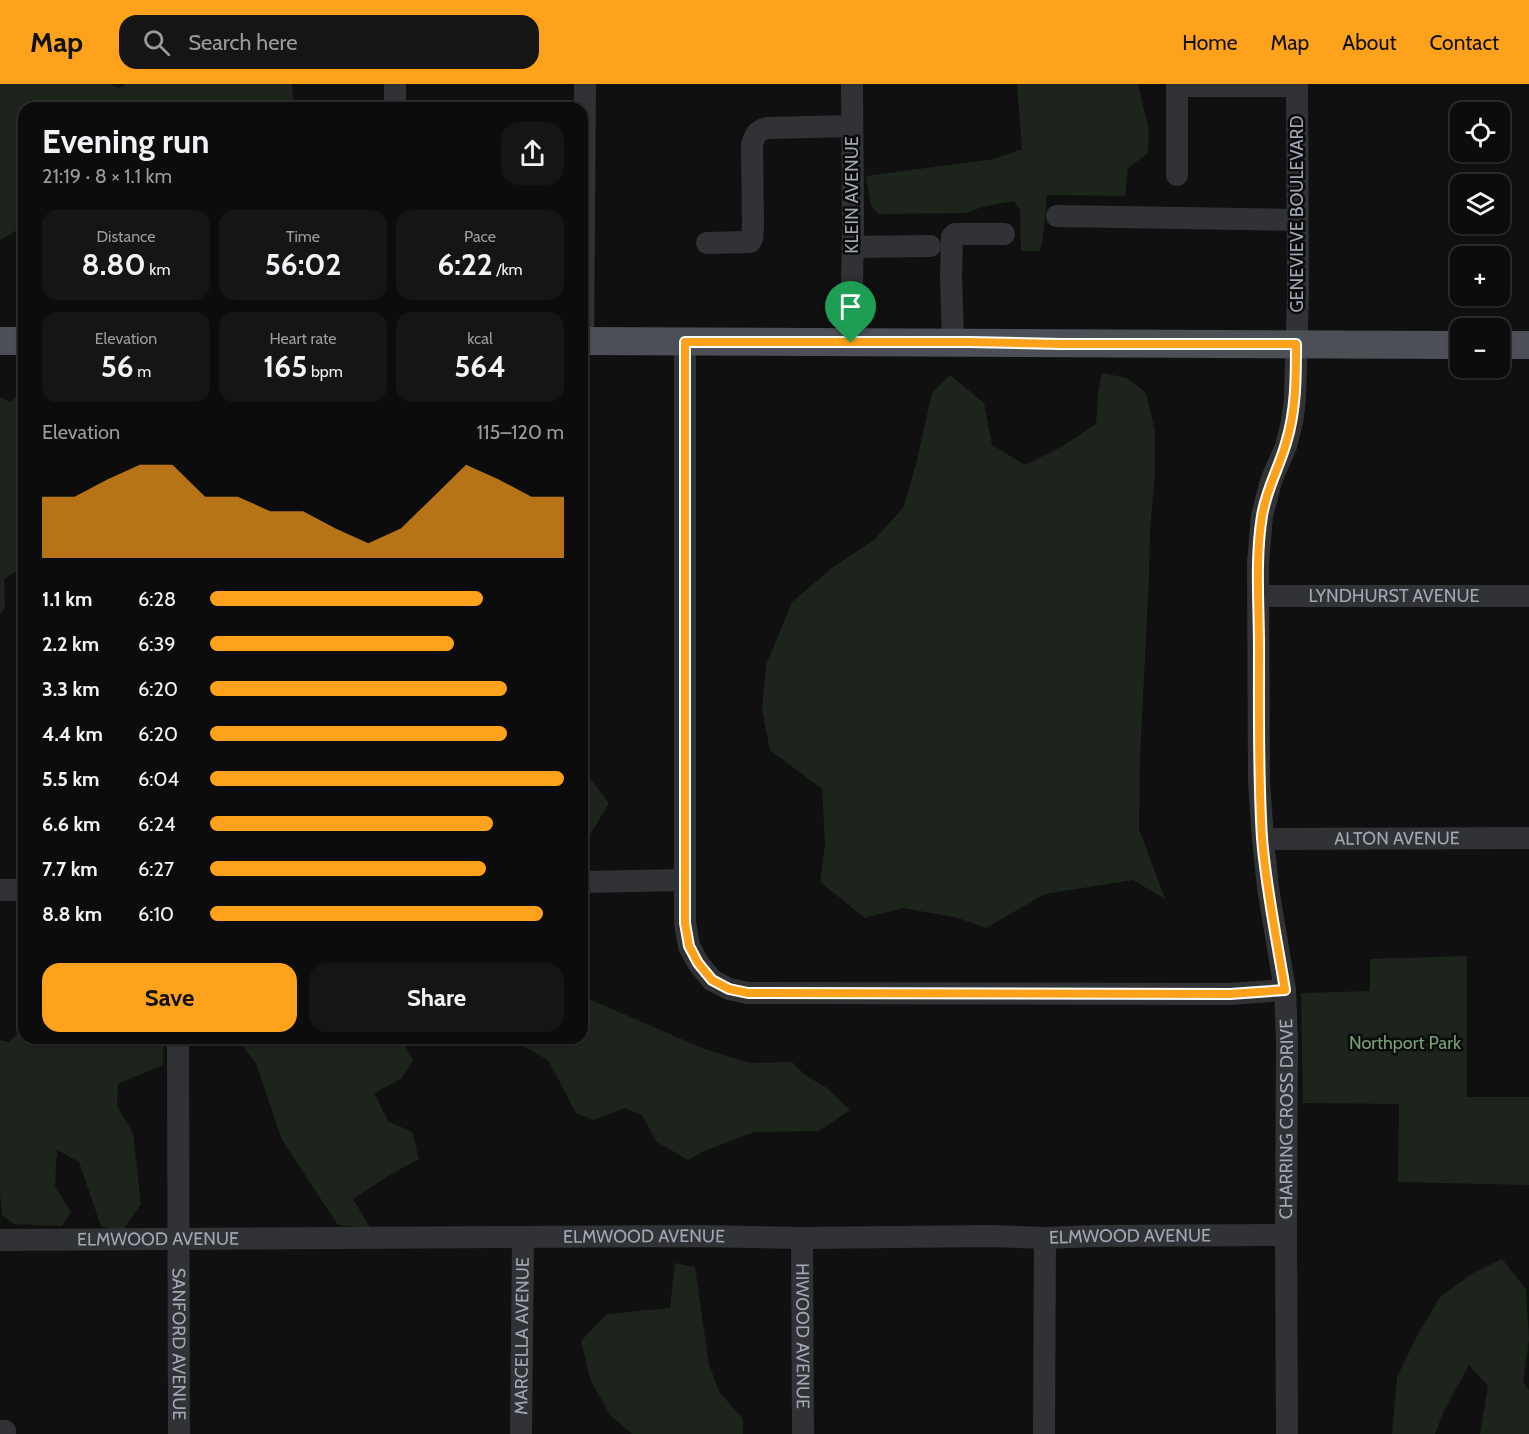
<!DOCTYPE html>
<html lang="en">
<head>
<meta charset="utf-8">
<style>
  body { margin:0; font-family:Cabin,sans-serif; background:#151516; color:#f1f3f6; height:100vh; display:flex; flex-direction:column; font-size:22px; white-space:nowrap }
  * { box-sizing:border-box; margin:0 }
  p { font-size:20px; color:#9a9b9d }
  .icon { flex:none; width:33px; height:33px; fill:none; stroke:currentColor; stroke-width:2; stroke-linecap:round; stroke-linejoin:round }
  .map { position:relative; flex:1; overflow:hidden }
  .sheet { position:absolute; left:18px; top:18px; width:570px; height:942px; display:flex; flex-direction:column; background:#0c0c0d; border-radius:18px; box-shadow:0 2px 4px #0004,0 0 0 2px #2c2c2e }
  .sheet>* { flex:none }
  .tools { position:absolute; left:1450px; top:18px; display:grid; gap:12px }
  .tools a { display:grid; place-items:center; width:60px; height:60px; border-radius:12px; background:#0c0c0d; box-shadow:0 2px 4px #0004,0 0 0 2px #2c2c2e; font-size:30px }
  .pin { position:absolute; display:grid; place-items:center; width:51px; height:51px; color:#fff; margin:-62px -26px; border-radius:50% 50% 50% 0; rotate:-45deg; box-shadow:0 0 6px #0007 }
  .pin .icon { rotate:45deg }
  .round { display:grid; place-items:center; flex:none; width:63px; height:63px; border-radius:18px; background:#151516 }
  .summary { display:flex; align-items:center; justify-content:space-between; height:102px; padding:0 24px }
  h1 { font-size:33px; font-weight:800; line-height:45px }
  .stats { display:grid; grid-template-columns:repeat(3,1fr); gap:9px; height:102px; padding:6px 24px }
  .stats div { display:grid; align-content:center; border-radius:15px; background:#151516; text-align:center }
  .stats b { font-size:30px; font-weight:800 }
  .stats small { font-size:16px; font-weight:400 }
  .stats p { font-size:16px }
  .chart { height:168px; padding:12px 24px }
  .chart p { display:flex; justify-content:space-between }
  .chart svg { width:100%; height:108px; margin-top:6px; fill:#fea11b; opacity:.7 }
  .action { display:flex; gap:12px; margin-top:auto; padding:12px 24px }
  .action a { flex:1; height:69px; border-radius:18px; background:#fea11b; color:#111; font-size:24px; font-weight:800; line-height:69px; text-align:center }
  .action a+a { background:#151516; color:#f1f3f6 }
  ul { padding:0 24px; list-style:none; font-size:20px }
  li { display:grid; grid-template-columns:96px 72px 1fr; align-items:center; height:45px }
  li i { height:15px; border-radius:8px; background:#fea11b }
  header { display:flex; align-items:center; gap:36px; box-sizing:border-box; height:84px; padding:0 30px; background:#fea11b; color:#111 }
  header strong { font-size:28px }
  nav { display:flex; gap:33px; margin-inline-start:auto; font-size:21px }
  .search { width:420px; height:54px; background:#151516; display:flex; align-items:center; gap:15px; box-sizing:border-box; padding:0 21px; border-radius:18px; color:#9a9b9d; font-size:22px }
  .map>svg:first-child { display:block }
  .green { fill:#1c241c }
  .lines { fill:none; stroke-linecap:round; stroke-linejoin:round }
  .minor { stroke:#303236; stroke-width:22 }
  .major { stroke:#4c4f56; stroke-width:28 }
  .route-casing { stroke:#fff; stroke-width:12 }
  .route { stroke:#fea11b; stroke-width:8 }
  .labels { text-anchor:middle; dominant-baseline:central; stroke-width:5; stroke-linejoin:round; paint-order:stroke }
  .street-label { font-size:18px; fill:#a0a7b3; stroke:#0b0b0c }
  .park-label { font-size:18px; fill:#75a075; stroke:#0b0b0c }
</style>
</head>
<body>
<header>
<strong>Map</strong>
<div class="search"><svg class="icon" aria-label="search" viewBox="0 0 24 24"><circle cx="10" cy="10" r="6"/><path d="M15 15l6 6"/></svg>Search here</div>
<nav><a>Home</a><a>Map</a><a>About</a><a>Contact</a></nav>
</header>
<div class="map">
<svg width="1529" height="1350" viewBox="0 0 1529 1350">
  <rect width="100%" height="100%" fill="#101011"/>
  <g class="green">
    <path d="M 0,0 L 109,0 L 119,4 L 127,0 L 292,0 L 294,24 L 24,24 L 24,143 L 0,156 Z"/>
    <path d="M 1017,0 L 1138,0 L 1149,47 L 1148,69 L 1128,84 L 1125,112 L 1047,111 L 1043,154 L 1040,167 L 1021,167 L 1020,126 L 1014,117 L 982,123 L 966,129 L 878,130 L 871,122 L 866,92 L 994,75 L 1022,65 Z"/>
    <path d="M 1102,289 L 1127,294 L 1146,309 L 1155,347 L 1155,392 L 1150,446 L 1149,493 L 1140,674 L 1139,745 L 1165,815 L 1133,796 L 1045,810 L 986,844 L 958,834 L 903,824 L 865,834 L 820,798 L 825,759 L 822,705 L 770,666 L 762,626 L 766,581 L 792,518 L 832,484 L 874,456 L 903,424 L 916,380 L 932,309 L 950,291 L 984,319 L 992,361 L 1025,381 L 1061,363 L 1096,340 L 1098,309 Z"/>
    <path d="M 24,307 L 24,482 L 4,495 L 5,524 L 0,531 L 0,313 L 10,318 Z"/>
    <path d="M 582,684 L 609,719 L 587,756 L 588,781 L 582,779 Z"/>
    <path d="M 1467,872 L 1467,1013 L 1529,1013 L 1529,1101 L 1398,1098 L 1399,1020 L 1303,1019 L 1301,909 L 1370,907 L 1370,875 Z"/>
    <path d="M 582,912 L 702,964 L 749,979 L 792,978 L 805,991 L 827,1004 L 850,1026 L 819,1047 L 754,1048 L 702,1068 L 688,1076 L 657,1058 L 642,1031 L 625,1024 L 593,1036 L 576,1029 L 548,976 L 509,954 L 582,954 Z"/>
    <path d="M 24,943 L 24,954 L 164,954 L 163,981 L 118,1000 L 117,1022 L 133,1049 L 141,1120 L 121,1149 L 101,1142 L 79,1078 L 57,1066 L 55,1102 L 71,1128 L 62,1142 L 14,1140 L 2,1131 L 0,1108 L 0,956 L 9,958 Z"/>
    <path d="M 236,954 L 401,954 L 413,977 L 401,995 L 374,1009 L 388,1037 L 412,1048 L 419,1075 L 388,1092 L 353,1115 L 371,1145 L 338,1141 L 282,1056 L 256,979 Z"/>
    <path d="M 1502,1175 L 1526,1205 L 1529,1255 L 1523,1298 L 1529,1306 L 1529,1350 L 1480,1350 L 1488,1302 L 1469,1281 L 1443,1329 L 1435,1350 L 1392,1350 L 1397,1293 L 1417,1252 L 1440,1213 L 1473,1189 Z"/>
    <path d="M 675,1179 L 695,1183 L 709,1281 L 720,1309 L 743,1335 L 743,1350 L 632,1350 L 610,1331 L 591,1297 L 581,1257 L 607,1230 L 670,1224 Z"/>
  </g>
  <g class="lines">
    <g class="minor">
      <path d="M 1177,0 L 1177,2 L 1297,2"/>
      <path d="M 395,24 L 395,0"/>
      <path d="M 1177,91 L 1177,2"/>
      <path d="M 1057,132 L 1297,136"/>
      <path d="M 707,159 L 750,158 L 752,155 L 753,142 L 752,61 C 755,51 756,47 767,44 L 852,42"/>
      <path d="M 853,163 L 930,162"/>
      <path d="M 583,257 L 585,0"/>
      <path d="M 685,258 L 685,839 L 689,862 L 698,879 L 712,896 L 729,905 L 748,909 L 1230,910 L 1285,906"/>
      <path d="M 953,258 L 951,191 L 952,153 L 955,150 L 1004,150"/>
      <path d="M 851,259 L 853,145 L 852,0"/>
      <path id="s1" d="M 1259,512 L 1529,512"/>
      <path id="s2" d="M 1263,755 L 1529,754"/>
      <path d="M 582,798 L 685,796"/>
      <path d="M 0,806 L 24,806"/>
      <path id="s3" d="M 178,954 L 179,1350"/>
      <path id="s4" d="M 802,1154 L 803,1350"/>
      <path id="s5" d="M 0,1156 L 699,1152 L 802,1154 L 991,1152 L 1045,1154 L 1097,1152 L 1286,1151"/>
      <path d="M 0,1347 L 5,1347 L 5,1350"/>
      <path id="s6" d="M 521,1350 L 523,1154"/>
      <path d="M 1044,1350 L 1045,1154"/>
      <path id="s7" d="M 1287,1350 L 1286,1151 L 1287,957 L 1285,906 L 1268,804 L 1263,755 L 1259,698 L 1258,479 L 1262,432 L 1271,397 L 1286,362 L 1292,338 L 1295,315 L 1298,209 L 1297,0"/>
    </g>
    <g class="major">
      <path d="M 0,257 L 24,257"/>
      <path d="M 582,257 L 1461,261"/>
      <path d="M 1500,261 L 1529,261"/>
    </g>
  </g>
  <g class="lines">
    <defs>
      <path id="route" d="M 685,258 L 969,258 L 1061,260 L 1296,260 C 1296,294 1296,327 1286,359 C 1279,384 1266,406 1262,432 C 1255,475 1259,520 1259,564 C 1259,627 1258,691 1262,754 C 1266,805 1277,856 1285,906 L 1230,910 L 748,909 L 729,905 L 712,896 L 698,879 L 689,862 L 685,839 Z"/>
    </defs>
    <use href="#route" class="route-casing"/>
    <use href="#route" class="route"/>
  </g>
  <g class="labels">
    <g class="street-label">
      <text transform="translate(852 111) rotate(-90)">KLEIN AVENUE</text>
      <text transform="translate(1297 130) rotate(-90)">GENEVIEVE BOULEVARD</text>
      <text stroke="none"><textPath href="#s1" startOffset="135">LYNDHURST AVENUE</textPath></text>
      <text stroke="none"><textPath href="#s2" startOffset="134">ALTON AVENUE</textPath></text>
      <text stroke="none"><textPath href="#s7" startOffset="315">CHARRING CROSS DRIVE</textPath></text>
      <text stroke="none"><textPath href="#s5" startOffset="644">ELMWOOD AVENUE</textPath></text>
      <text stroke="none"><textPath href="#s5" startOffset="1130">ELMWOOD AVENUE</textPath></text>
      <text stroke="none"><textPath href="#s5" startOffset="158">ELMWOOD AVENUE</textPath></text>
      <text stroke="none"><textPath href="#s6" startOffset="98">MARCELLA AVENUE</textPath></text>
      <text stroke="none"><textPath href="#s4" startOffset="98">HIWOOD AVENUE</textPath></text>
      <text stroke="none"><textPath href="#s3" startOffset="306">SANFORD AVENUE</textPath></text>
    </g>
    <g class="park-label">
      <text x="1405" y="959">Northport Park</text>
    </g>
  </g>
</svg>
<div class="tools">
<a><svg class="icon" aria-label="locate" viewBox="0 0 24 24"><circle cx="12" cy="12" r="6"/><path d="M12 2v4M12 18v4M2 12h4M18 12h4"/></svg></a>
<a><svg class="icon" aria-label="layers" viewBox="0 0 24 24"><path d="M12 4l9 5-9 5-9-5zM3 14l9 5 9-5"/></svg></a>
<a>+</a>
<a>−</a>
</div>
<div class="pin" style="left:851px;top:259px;background:#1e9e55"><svg class="icon" aria-label="arrive" viewBox="0 0 24 24"><path d="M6 21V4h12l-3 4 3 4H6"/></svg></div>
<section class="sheet">
<div class="summary"><div><h1>Evening run</h1><p>21:19 · 8 × 1.1 km</p></div><a class="round"><svg class="icon" aria-label="share" viewBox="0 0 24 24"><path d="M12 15V3M7 8l5-5 5 5M5 13v7h14v-7"/></svg></a></div>
<div class="stats">
<div><p>Distance</p><b>8.80<small> km</small></b></div>
<div><p>Time</p><b>56:02</b></div>
<div><p>Pace</p><b>6:22<small> /km</small></b></div>
</div>
<div class="stats">
<div><p>Elevation</p><b>56<small> m</small></b></div>
<div><p>Heart rate</p><b>165<small> bpm</small></b></div>
<div><p>kcal</p><b>564</b></div>
</div>
<div class="chart"><p><span>Elevation</span>115–120 m</p>
<svg viewBox="0 0 160 44" preserveAspectRatio="none"><path d="M0 44V19L10 19L20 12L30 6L40 6L50 19L60 19L70 25L80 25L90 32L100 38L110 32L120 19L130 6L140 12L150 19L160 19V44z"/></svg>
</div>
<ul>
<li><b>1.1 km</b>6:28<i style="width:77%"></i></li>
<li><b>2.2 km</b>6:39<i style="width:69%"></i></li>
<li><b>3.3 km</b>6:20<i style="width:84%"></i></li>
<li><b>4.4 km</b>6:20<i style="width:84%"></i></li>
<li><b>5.5 km</b>6:04<i style="width:100%"></i></li>
<li><b>6.6 km</b>6:24<i style="width:80%"></i></li>
<li><b>7.7 km</b>6:27<i style="width:78%"></i></li>
<li><b>8.8 km</b>6:10<i style="width:94%"></i></li>
</ul>
<div class="action"><a>Save</a><a>Share</a></div>
</section>
</div>
</body>
</html>
